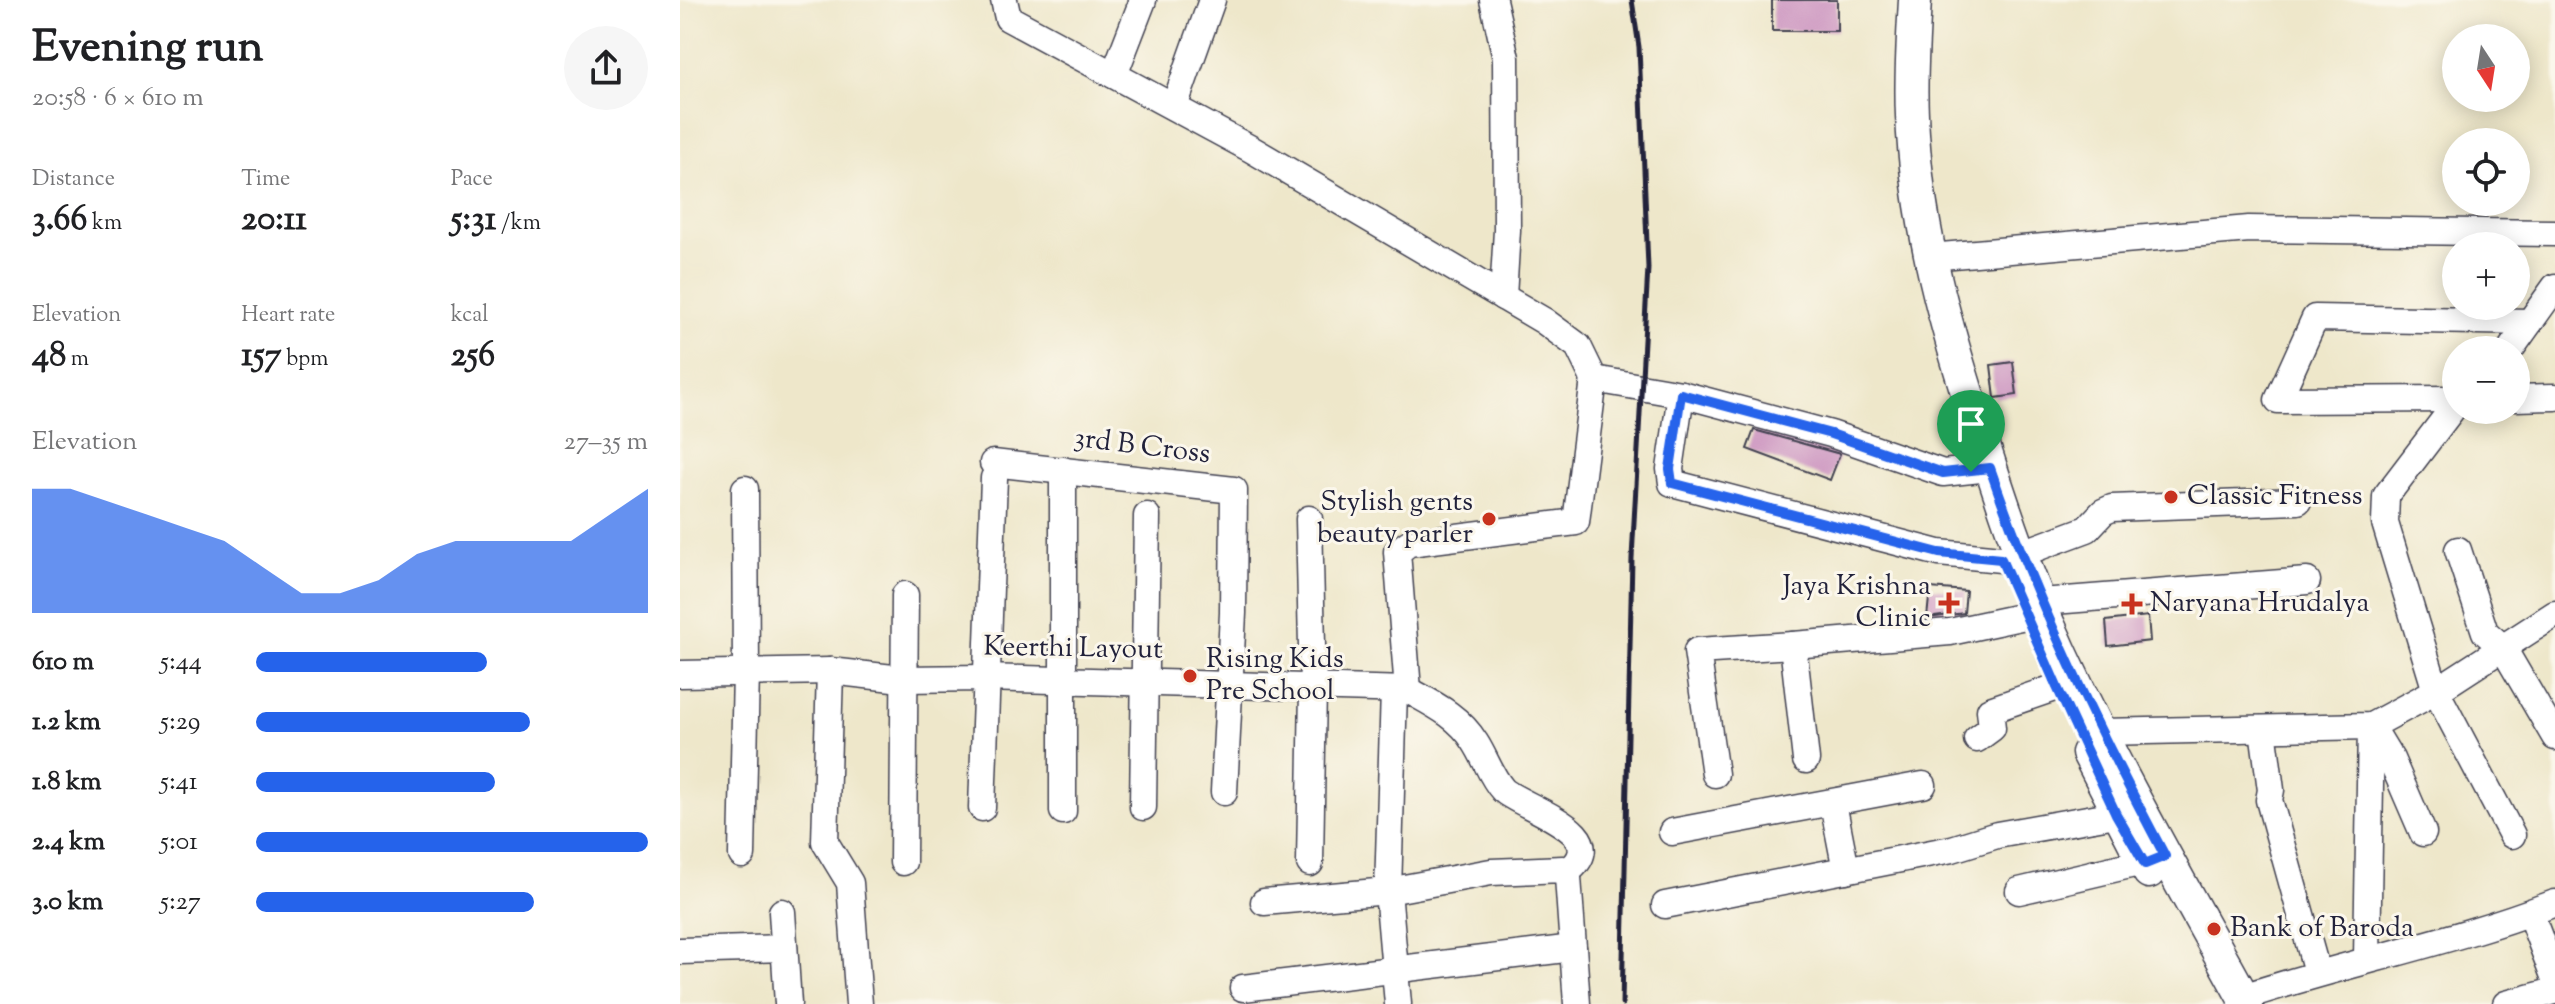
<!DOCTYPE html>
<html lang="en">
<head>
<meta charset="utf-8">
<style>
  body { margin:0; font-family:"Sorts Mill Goudy",serif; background:#f6f6f6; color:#202124; height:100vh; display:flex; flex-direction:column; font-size:30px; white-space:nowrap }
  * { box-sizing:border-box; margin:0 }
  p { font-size:26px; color:#757577 }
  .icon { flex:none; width:44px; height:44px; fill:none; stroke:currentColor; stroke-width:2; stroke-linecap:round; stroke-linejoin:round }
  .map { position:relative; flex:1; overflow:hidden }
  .sheet { display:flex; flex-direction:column; background:#fff; width:680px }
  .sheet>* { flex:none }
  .needle { width:52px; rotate:168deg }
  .controls { position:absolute; left:1762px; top:24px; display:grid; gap:16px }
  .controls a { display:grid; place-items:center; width:88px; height:88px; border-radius:50%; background:#fff; box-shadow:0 4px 20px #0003; font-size:40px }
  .pin { position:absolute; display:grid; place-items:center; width:68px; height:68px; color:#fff; margin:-82px -34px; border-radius:50% 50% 50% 0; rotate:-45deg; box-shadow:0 0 8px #0007 }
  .pin .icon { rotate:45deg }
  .round { display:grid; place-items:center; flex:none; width:84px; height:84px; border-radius:42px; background:#f6f6f6 }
  .summary { display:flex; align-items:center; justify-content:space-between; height:136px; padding:0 32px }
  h1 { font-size:44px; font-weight:700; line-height:60px }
  .figures { display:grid; grid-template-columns:repeat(3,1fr); gap:12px; height:136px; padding:8px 32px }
  .figures div { display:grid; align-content:center }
  .figures b { font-size:34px; font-weight:700 }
  .figures small { font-size:22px; font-weight:400 }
  .figures p { font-size:22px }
  .chart { height:224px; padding:16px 32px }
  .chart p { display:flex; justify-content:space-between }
  .chart svg { width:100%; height:144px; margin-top:8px; fill:#2563eb; opacity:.7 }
  ul { padding:0 32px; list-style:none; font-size:26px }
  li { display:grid; grid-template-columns:128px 96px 1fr; align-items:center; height:60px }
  li i { height:20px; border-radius:10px; background:#2563eb }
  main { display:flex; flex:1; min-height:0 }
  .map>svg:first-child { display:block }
  .building { fill:#cc94c0 }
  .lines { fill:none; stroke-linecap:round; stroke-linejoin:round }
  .minor-casing { stroke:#414050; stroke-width:29 }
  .major-casing { stroke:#414050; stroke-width:35 }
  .minor { stroke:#fff; stroke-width:26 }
  .major { stroke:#fff; stroke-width:32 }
  .rail { stroke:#22223b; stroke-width:5 }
  .route-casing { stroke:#fff; stroke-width:16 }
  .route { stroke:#2563eb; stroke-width:10 }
  .poi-dot { fill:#c8321e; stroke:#fbf7ec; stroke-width:3 }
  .labels { text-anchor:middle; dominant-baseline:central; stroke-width:6; stroke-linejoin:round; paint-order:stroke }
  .street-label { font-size:28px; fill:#22223b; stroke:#fbf7ec }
  .poi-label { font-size:28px; fill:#22223b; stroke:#fbf7ec; text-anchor:start }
</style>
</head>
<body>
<main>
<section class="sheet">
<div class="summary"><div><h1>Evening run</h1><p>20:58 · 6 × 610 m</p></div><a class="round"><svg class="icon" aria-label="share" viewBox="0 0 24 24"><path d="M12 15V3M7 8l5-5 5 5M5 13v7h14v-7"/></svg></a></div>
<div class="figures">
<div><p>Distance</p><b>3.66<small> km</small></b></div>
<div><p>Time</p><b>20:11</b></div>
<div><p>Pace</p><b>5:31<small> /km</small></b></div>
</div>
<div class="figures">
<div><p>Elevation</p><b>48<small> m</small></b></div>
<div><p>Heart rate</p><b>157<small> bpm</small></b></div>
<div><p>kcal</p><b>256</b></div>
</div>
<div class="chart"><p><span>Elevation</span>27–35 m</p>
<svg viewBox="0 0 160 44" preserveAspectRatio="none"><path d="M0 44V6L10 6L20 10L30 14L40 18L50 22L60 30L70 38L80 38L90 34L100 26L110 22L120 22L130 22L140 22L150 14L160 6V44z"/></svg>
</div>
<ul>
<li><b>610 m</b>5:44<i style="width:59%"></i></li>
<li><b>1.2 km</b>5:29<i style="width:70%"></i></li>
<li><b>1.8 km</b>5:41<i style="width:61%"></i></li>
<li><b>2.4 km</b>5:01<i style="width:100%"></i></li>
<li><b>3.0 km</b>5:27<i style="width:71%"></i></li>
</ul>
</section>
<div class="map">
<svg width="1875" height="1004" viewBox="0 0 1875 1004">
  <rect width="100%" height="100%" fill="#fbf7ec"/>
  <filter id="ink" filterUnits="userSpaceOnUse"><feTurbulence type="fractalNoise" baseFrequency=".0125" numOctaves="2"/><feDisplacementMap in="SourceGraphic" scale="16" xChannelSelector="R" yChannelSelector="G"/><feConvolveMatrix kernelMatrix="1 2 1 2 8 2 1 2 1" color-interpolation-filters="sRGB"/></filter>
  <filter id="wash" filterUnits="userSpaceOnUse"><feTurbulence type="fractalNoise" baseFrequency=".006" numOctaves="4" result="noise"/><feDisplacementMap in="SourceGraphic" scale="32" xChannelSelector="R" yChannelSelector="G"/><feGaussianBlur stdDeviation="1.8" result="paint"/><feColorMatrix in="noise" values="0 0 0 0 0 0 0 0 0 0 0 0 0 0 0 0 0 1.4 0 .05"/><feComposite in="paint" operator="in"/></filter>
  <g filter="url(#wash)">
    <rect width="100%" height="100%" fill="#eee7ca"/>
    <g id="blocks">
      <g class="building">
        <rect x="1092" y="0" width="65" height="31"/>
        <path d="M 1333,362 L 1337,395 L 1315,398 L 1311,365 Z"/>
        <path d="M 1074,430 L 1160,454 L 1150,480 L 1067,449 Z"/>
        <path d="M 1250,588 L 1286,591 L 1284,613 L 1247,618 Z"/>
        <path d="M 1468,616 L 1470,641 L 1428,646 L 1426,621 Z"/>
      </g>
    </g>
  </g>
  <g filter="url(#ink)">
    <use href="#blocks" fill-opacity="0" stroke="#414050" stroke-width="2"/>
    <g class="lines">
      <defs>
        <g id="minor">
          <path d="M 324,0 L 328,18 L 571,149 L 864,321 L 898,346 L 914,379"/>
          <path d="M 813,0 L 826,58 L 827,230 L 823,297"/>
          <path d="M 434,75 L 463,0"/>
          <path d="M 494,107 L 532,0"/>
          <path d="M 1250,257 L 1569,229 L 1875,233"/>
          <path d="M 1830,350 L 1875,287"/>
          <path d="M 1001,394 L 990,469 L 992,483 L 1259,553 L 1321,559"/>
          <path d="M 1836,398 L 1875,397"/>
          <path d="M 1776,399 L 1598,400 L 1635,318 L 1850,322"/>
          <path d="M 1776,404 L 1706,496 L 1705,523 L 1756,691 L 1832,835"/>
          <path d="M 313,463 L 554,490 L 553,613 L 544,792"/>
          <path d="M 629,519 L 633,688 L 630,863"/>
          <path d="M 1778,550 L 1805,632 L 1823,648 L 1875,737"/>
          <path d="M 1340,554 L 1407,529 L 1423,512 L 1432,508 L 1618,501"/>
          <path d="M 1361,602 L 1627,581"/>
          <path d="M 150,671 L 145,842 L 170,883 L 179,1004"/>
          <path d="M 0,674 L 150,671 L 222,679 L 305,678 L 728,690 L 717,552 L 729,543 L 896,522 L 914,379 L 1001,394 L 1151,434 L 1263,473 L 1310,468"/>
          <path d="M 714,690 L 708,891 L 718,1004"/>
          <path d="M 728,690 C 753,704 779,716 795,742 C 805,757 811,777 823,790 C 842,808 938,833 887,872"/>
          <path d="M 1691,726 L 1711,759 L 1743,833"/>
          <path d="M 1583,729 L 1591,790 L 1589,800 L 1637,972"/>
          <path d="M 1421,732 L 1691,726 L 1756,691 L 1875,614"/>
          <path d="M 1297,739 L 1312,728 L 1310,710 L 1377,687"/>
          <path d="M 1126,760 L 1113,645 L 1270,632 L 1345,616"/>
          <path d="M 1035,774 L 1017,651 L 1113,645"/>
          <path d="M 1153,803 L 1166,870"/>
          <path d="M 463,807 L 467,516"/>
          <path d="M 302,808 L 314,478"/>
          <path d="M 383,811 L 383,470"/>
          <path d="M 992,832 L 1243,785"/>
          <path d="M 62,855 L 66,671 L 65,489"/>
          <path d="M 223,862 L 225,595"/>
          <path d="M 1339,891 L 1480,858"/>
          <path d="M 584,902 L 708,891 L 811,872 L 883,869 L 888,877 L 897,1004"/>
          <path d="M 985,905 L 1272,849 L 1317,835 L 1436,814"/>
          <path d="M 102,912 L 108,1004"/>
          <path d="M 1850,913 L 1875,979"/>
          <path d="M 0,951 L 104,948"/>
          <path d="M 1687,958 L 1691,726"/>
          <path d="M 563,988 L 893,948"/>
          <path d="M 1563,997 C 1666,963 1774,942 1875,903"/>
          <path d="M 1826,1004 L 1875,991"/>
        </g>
        <g id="major">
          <path d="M 1235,0 C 1233,38 1230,77 1232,115 C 1236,215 1261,311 1291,405 C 1317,488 1344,571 1380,650 C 1436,771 1503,887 1567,1004"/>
          <path d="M 1408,753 L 1469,872"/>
        </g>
      </defs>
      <use href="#minor" class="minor-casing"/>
      <use href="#major" class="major-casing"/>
      <use href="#minor" class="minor"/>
      <use href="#major" class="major"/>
      <path class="rail" d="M 942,1004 L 952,558 L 968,268 L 959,47 L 952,0"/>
    </g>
  </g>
  <g class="lines" filter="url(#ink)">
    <defs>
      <path id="route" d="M 1001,394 L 1151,434 L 1263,473 L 1310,468 C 1357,604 1418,730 1485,856 L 1465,864 L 1436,814 L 1377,687 L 1321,559 L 1259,553 L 992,483 L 990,469 Z"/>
    </defs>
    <use href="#route" class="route-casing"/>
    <use href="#route" class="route"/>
  </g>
  <g class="poi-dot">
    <circle cx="1491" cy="497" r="8"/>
    <circle cx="809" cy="519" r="8"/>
    <path d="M1265 591h8v8h8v8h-8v8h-8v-8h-8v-8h8z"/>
    <path d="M1448 592h8v8h8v8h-8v8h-8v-8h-8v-8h8z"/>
    <circle cx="510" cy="676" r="8"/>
    <circle cx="1534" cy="929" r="8"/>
  </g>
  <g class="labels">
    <g class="street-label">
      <text transform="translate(462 447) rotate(7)">3rd B Cross</text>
      <text transform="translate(393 649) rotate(1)">Keerthi Layout</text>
    </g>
    <g class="poi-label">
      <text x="1507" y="497">Classic Fitness</text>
      <text x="793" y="503" text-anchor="end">Stylish gents<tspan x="793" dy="32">beauty parler</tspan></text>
      <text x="1251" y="587" text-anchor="end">Jaya Krishna<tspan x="1251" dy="32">Clinic</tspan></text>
      <text x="1470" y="604">Naryana Hrudalya</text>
      <text x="526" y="660">Rising Kids<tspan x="526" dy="32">Pre School</tspan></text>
      <text x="1550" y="929">Bank of Baroda</text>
    </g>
  </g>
</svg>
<div class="controls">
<a><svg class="needle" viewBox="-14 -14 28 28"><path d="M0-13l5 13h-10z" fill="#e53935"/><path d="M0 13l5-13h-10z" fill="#757577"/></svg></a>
<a><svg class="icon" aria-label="locate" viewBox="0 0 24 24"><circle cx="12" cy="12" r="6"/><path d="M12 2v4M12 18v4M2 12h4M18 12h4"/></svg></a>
<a>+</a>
<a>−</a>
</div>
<div class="pin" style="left:1291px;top:472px;background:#1e9e55"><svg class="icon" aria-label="arrive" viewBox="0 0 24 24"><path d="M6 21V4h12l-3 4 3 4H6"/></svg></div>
</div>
</main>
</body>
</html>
